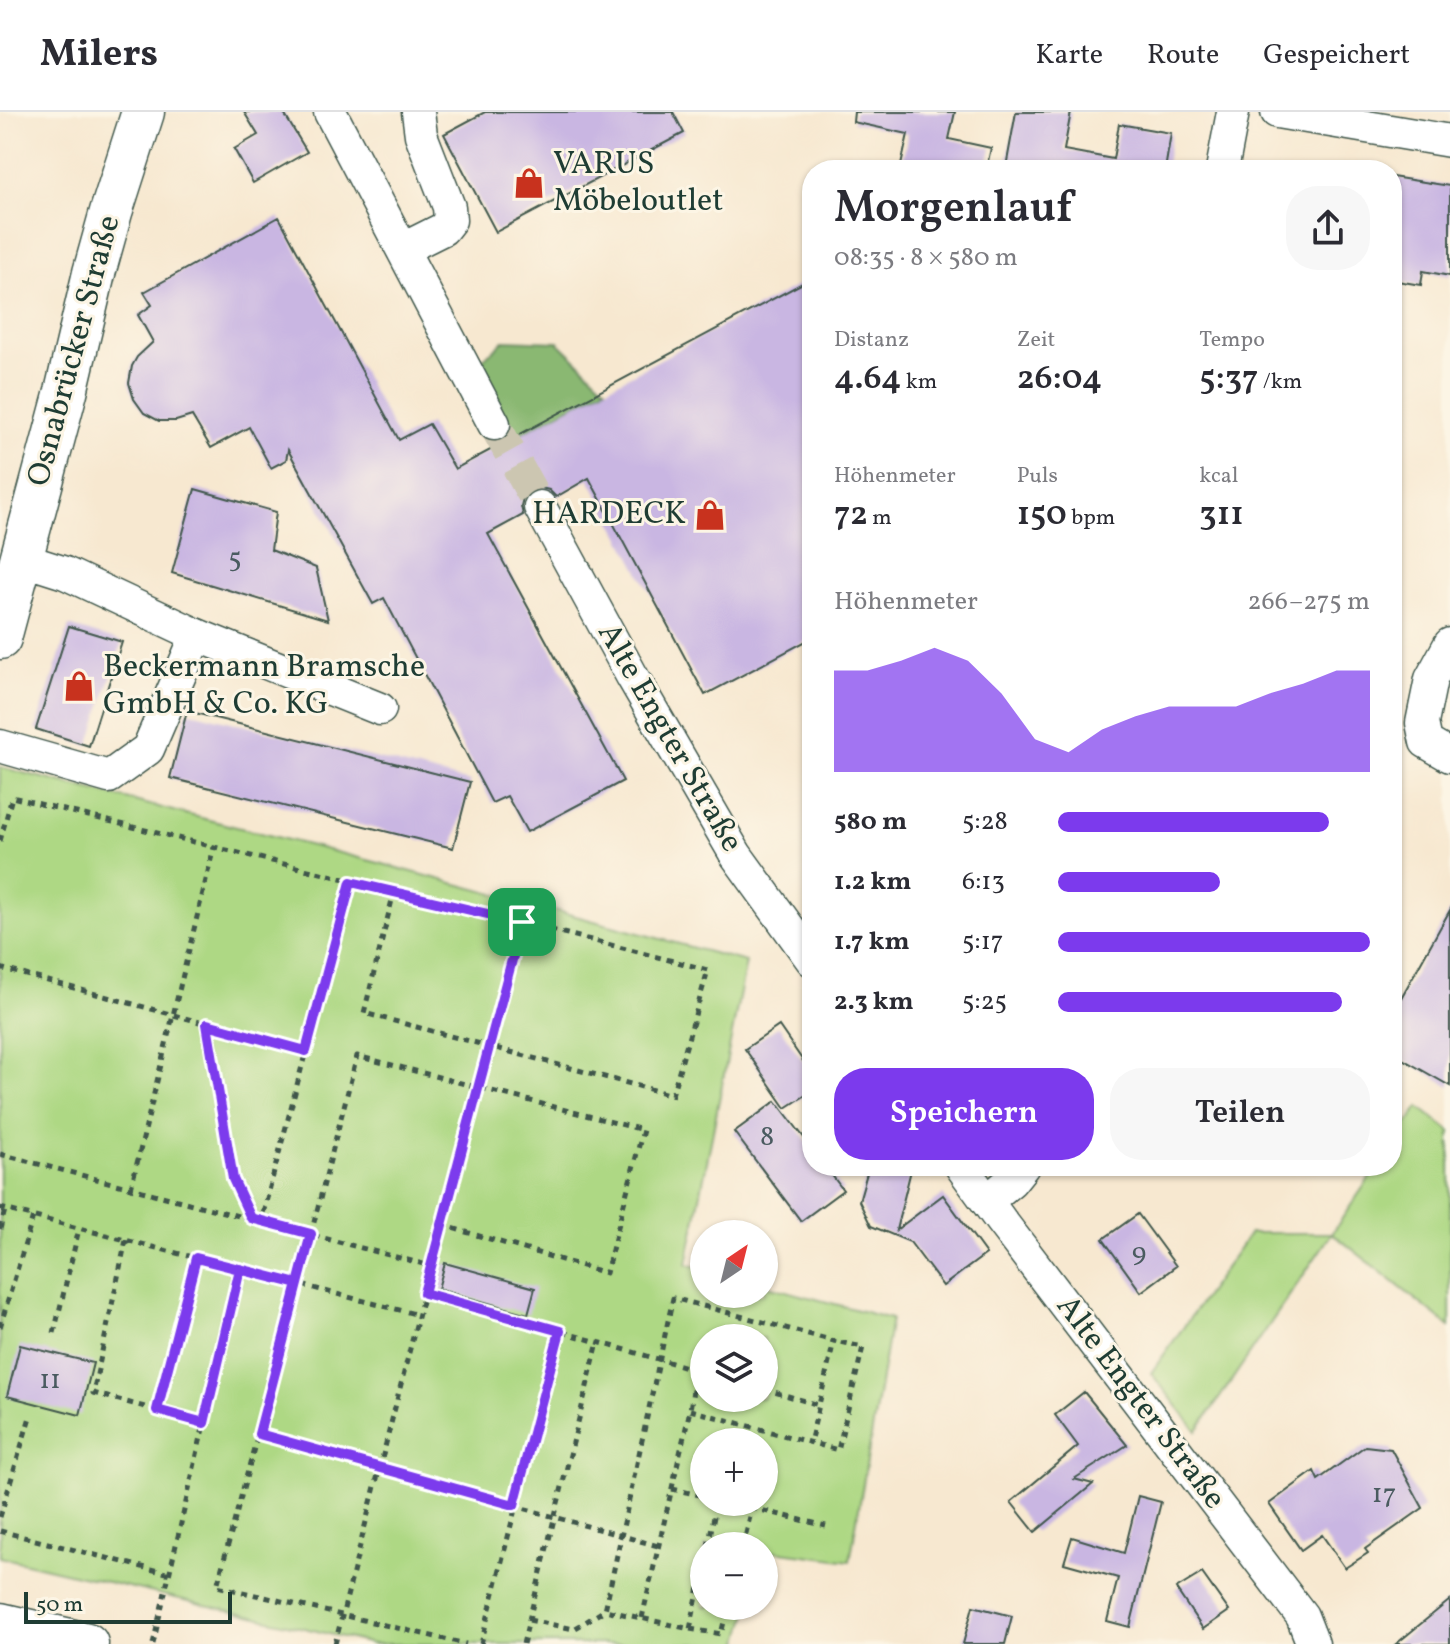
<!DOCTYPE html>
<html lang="de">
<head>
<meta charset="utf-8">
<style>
  body { margin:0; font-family:Vollkorn,serif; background:#f7f7f7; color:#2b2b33; height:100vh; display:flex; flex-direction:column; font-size:30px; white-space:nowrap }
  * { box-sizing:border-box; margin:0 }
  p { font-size:26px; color:#7c7c81 }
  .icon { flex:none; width:44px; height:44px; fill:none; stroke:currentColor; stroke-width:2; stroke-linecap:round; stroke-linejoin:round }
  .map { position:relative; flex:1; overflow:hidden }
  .drawer { position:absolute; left:802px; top:48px; width:600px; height:1016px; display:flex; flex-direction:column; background:#fff; border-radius:32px; box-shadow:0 2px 6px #0004 }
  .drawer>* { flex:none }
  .needle { width:52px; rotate:35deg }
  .fabs { position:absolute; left:690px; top:1108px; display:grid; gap:16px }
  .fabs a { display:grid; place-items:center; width:88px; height:88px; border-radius:50%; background:#fff; box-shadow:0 2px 6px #0004; font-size:40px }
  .scale { position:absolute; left:24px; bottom:20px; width:208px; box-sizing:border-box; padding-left:8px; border:4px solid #1f3d34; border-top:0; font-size:22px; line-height:28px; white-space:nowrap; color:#1f3d34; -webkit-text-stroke:6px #fcf5e5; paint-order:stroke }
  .pin { position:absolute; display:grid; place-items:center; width:68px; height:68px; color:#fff; margin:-34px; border-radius:16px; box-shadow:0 4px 12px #0006 }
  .round { display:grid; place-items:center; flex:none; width:84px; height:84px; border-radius:32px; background:#f7f7f7 }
  .overview { display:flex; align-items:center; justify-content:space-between; height:136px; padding:0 32px }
  h1 { font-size:44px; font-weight:600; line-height:60px }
  .metrics { display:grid; grid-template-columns:repeat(3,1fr); gap:12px; height:136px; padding:8px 32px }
  .metrics div { display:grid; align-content:center }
  .metrics b { font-size:34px; font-weight:600 }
  .metrics small { font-size:22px; font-weight:400 }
  .metrics p { font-size:22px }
  .chart { height:224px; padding:16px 32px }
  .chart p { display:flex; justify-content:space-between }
  .chart svg { width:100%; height:144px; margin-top:8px; fill:#7c3aed; opacity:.7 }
  .button { display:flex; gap:16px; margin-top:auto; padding:16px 32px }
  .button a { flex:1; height:92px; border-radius:32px; background:#7c3aed; color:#fff; font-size:32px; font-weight:600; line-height:92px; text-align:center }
  .button a+a { background:#f7f7f7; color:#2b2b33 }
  ul { padding:0 32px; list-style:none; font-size:26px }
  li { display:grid; grid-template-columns:128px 96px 1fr; align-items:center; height:60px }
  li i { height:20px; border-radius:10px; background:#7c3aed }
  header { display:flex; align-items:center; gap:48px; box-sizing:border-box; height:112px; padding:0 40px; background:#fff; border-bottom:2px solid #e1e1e2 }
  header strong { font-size:38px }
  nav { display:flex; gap:44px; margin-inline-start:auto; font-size:28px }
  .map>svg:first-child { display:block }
  .green { fill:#aed884; stroke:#668a5c; stroke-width:2; fill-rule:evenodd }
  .forest { fill:#8ab872; stroke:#547a53; stroke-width:2 }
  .building { fill:#c9b6e2 }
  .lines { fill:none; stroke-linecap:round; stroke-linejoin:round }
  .minor-tunnel { stroke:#ccc6b1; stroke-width:32; stroke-dasharray:32 16; stroke-linecap:butt }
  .minor-casing { stroke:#3f574b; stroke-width:35 }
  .major-casing { stroke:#3f574b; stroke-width:45 }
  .path { stroke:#3f574b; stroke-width:5; stroke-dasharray:6 6; stroke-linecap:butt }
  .minor { stroke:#fff; stroke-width:32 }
  .major { stroke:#fff; stroke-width:42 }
  .route-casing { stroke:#fff; stroke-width:16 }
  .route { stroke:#7c3aed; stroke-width:10 }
  .labels { text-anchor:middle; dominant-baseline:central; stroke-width:6; stroke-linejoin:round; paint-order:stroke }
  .number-label { font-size:28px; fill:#4a5b60 }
  .poi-label { font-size:32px; fill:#1f3d34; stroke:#fcf5e5; text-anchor:start }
  .street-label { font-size:32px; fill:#1f3d34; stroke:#fcf5e5 }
</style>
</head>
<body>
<header>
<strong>Milers</strong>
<nav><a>Karte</a><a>Route</a><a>Gespeichert</a></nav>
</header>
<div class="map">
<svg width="1450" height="1532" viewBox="0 0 1450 1532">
  <rect width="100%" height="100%" fill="#fcf5e5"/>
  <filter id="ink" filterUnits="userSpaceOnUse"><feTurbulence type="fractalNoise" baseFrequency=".0125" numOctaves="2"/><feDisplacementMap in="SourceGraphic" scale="16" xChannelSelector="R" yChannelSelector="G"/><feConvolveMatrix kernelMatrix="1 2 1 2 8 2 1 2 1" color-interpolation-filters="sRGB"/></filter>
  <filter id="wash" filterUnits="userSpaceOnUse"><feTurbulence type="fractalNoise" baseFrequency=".006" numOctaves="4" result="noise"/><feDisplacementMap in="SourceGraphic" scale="32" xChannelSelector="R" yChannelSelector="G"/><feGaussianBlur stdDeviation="1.8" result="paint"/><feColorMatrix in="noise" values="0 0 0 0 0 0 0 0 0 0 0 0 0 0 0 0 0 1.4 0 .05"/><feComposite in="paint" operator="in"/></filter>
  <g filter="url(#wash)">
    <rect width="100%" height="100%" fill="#f7e8d0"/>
    <g class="green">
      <path d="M 0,655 L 379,751 L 746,850 L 687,1152 L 704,1157 L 704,1182 L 764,1182 L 764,1173 L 891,1207 L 850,1449 L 766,1438 L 764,1442 L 764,1434 L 704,1434 L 704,1494 L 750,1494 L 739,1532 L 372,1532 L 0,1445 ZM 704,1226 L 764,1226 L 764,1286 L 704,1286 ZM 704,1330 L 764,1330 L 764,1390 L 704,1390 Z"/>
      <path d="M 1419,995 L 1450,1019 L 1450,1215 L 1332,1121 L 1197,1319 L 1151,1261 L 1250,1121 L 1332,1121 L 1378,1054 L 1392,1054 L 1392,1034 Z"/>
    </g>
    <path class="forest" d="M 505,228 L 558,230 L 606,276 L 504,331 L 467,261 Z"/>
    <g id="blocks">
      <g class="building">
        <path d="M 244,0 L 283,0 L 307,40 L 253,71 L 234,37 L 258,23 Z"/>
        <path d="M 485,0 L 673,0 L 684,21 L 496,120 L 444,22 Z"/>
        <path d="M 854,0 L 955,0 L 949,27 L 991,36 L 986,58 L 900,58 L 908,22 L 853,10 Z"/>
        <path d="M 1016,0 L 1071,0 L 1064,38 L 1113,47 L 1119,12 L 1171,21 L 1165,58 L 1019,58 L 1006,55 Z"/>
        <path d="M 1392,65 L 1450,74 L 1450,164 L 1423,159 L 1421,173 L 1397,169 L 1397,165 L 1392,164 Z"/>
        <path d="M 279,105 L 399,328 L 429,312 L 455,357 L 812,166 L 812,526 L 705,583 L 589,366 L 556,385 L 549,378 L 541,376 L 530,379 L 523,386 L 521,394 L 523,403 L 488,422 L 623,669 L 527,720 L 507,684 L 492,691 L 384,486 L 373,492 L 288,338 L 286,348 L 271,356 L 249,315 L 211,336 L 192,304 L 176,309 L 159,309 L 144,301 L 134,287 L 129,271 L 132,254 L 137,245 L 153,230 L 138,203 L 152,193 L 144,180 Z"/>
        <path d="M 195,377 L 276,400 L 271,438 L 316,456 L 328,508 L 172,461 Z"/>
        <path d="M 69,514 L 122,530 L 89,634 L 36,617 Z"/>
        <path d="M 187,599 L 470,670 L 453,736 L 170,666 Z"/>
        <path d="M 1450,798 L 1450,974 L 1392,941 L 1392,902 Z"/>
        <path d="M 779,914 L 812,962 L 812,979 L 786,996 L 745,937 Z"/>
        <path d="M 776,989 L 812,1036 L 812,1054 L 825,1054 L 843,1078 L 801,1109 L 734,1020 Z"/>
        <path d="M 869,1054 L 912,1054 L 896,1118 L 943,1083 L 986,1142 L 943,1174 L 910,1130 L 871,1114 L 859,1089 Z"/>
        <path d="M 1138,1102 L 1176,1154 L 1141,1180 L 1103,1127 Z"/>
        <path d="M 445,1151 L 535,1176 L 528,1202 L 438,1177 Z"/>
        <path d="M 20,1233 L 93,1251 L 80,1303 L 7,1284 Z"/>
        <path d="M 1084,1280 L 1127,1333 L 1074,1367 L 1093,1372 L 1035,1420 L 1011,1390 L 1078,1334 L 1055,1303 Z"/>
        <path d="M 1365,1334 L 1391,1337 L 1423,1396 L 1365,1437 L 1368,1441 L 1345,1456 L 1322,1423 L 1301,1438 L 1269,1392 L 1314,1359 L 1318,1368 Z"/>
        <path d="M 1138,1384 L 1161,1390 L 1130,1515 L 1107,1509 L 1118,1466 L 1064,1451 L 1072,1425 L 1124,1441 Z"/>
        <path d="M 1202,1461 L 1229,1499 L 1203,1517 L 1176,1477 Z"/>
        <path d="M 1450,1488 L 1450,1532 L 1396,1532 Z"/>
        <path d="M 973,1494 L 1012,1504 L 1005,1532 L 963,1532 Z"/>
      </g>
    </g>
  </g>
  <g filter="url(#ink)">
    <use href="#blocks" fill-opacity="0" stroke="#3f574b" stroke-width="2"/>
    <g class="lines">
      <path class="minor-tunnel" d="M 494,312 L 540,395"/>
      <defs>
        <g id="minor">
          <path d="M 330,0 L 494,312"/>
          <path d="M 1277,0 L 1450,29"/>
          <path d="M 1222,58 L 1233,0"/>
          <path d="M 403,137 L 443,117 L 450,108 L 449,95 L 421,23 L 418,0"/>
          <path d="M 540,395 L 632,564 L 736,743 L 812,848"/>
          <path d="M 21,447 L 65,461 L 197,523 L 380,597"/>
          <path d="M 1450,532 L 1431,567 L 1422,611 L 1426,630 L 1450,644"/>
          <path d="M 0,634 L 109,665 L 148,637 L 197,523"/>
          <path d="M 961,1054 L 1001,1109 L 1302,1504 L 1313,1532"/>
          <path d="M 987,1089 L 1011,1069 L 1023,1054"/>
        </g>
        <g id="major">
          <path d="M 0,526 L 66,280 L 94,161 L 111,100 L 143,0"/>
          <path d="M 0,1512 L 87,1532"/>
        </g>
      </defs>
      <use href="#minor" class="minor-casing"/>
      <use href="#major" class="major-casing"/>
      <g class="path">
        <path d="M 0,729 L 12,685 C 244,743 477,798 708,858 L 672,983 L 364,901 L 394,780"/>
        <path d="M 0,856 L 207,912 L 233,1067 L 251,1105"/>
        <path d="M 207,912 L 306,939 L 261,1109"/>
        <path d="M 306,939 L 351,770"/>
        <path d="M 0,1042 L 431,1154"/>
        <path d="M 131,1076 L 214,735"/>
        <path d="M 0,1096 L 419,1203"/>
        <path d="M 442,1113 L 606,1161 L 643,1018 L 357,944 L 298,1172 L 217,1474 L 466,1532"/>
        <path d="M 0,1117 L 5,1098"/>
        <path d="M 126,1128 L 93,1281 L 204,1311"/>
        <path d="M 424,1181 L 704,1260"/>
        <path d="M 0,1215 L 33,1105"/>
        <path d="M 54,1221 L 79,1117"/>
        <path d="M 764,1277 L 819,1293"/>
        <path d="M 157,1298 L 196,1146"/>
        <path d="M 690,1298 L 838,1338 L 863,1235 L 834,1229"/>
        <path d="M 259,1322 L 658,1434"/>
        <path d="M 672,1377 L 704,1384"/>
        <path d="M 728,1390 L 826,1414"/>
        <path d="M 0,1405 L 30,1305"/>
        <path d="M 0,1419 L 170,1462"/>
        <path d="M 708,1434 L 717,1390"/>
        <path d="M 743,1434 L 752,1396"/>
        <path d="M 704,1452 L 690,1517 L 605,1498 L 673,1186 L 834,1229 L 810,1331"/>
        <path d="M 642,1506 L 690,1298 L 696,1258"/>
        <path d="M 529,1508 L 574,1517 L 605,1498"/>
        <path d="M 690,1517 L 721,1522 L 728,1494"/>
        <path d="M 153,1532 L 240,1157"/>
        <path d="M 335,1532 L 431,1154 L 522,810"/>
        <path d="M 481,1532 L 560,1219"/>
        <path d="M 523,1532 L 598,1230"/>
      </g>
      <use href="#minor" class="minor"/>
      <use href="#major" class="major"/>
    </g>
  </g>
  <g class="lines" filter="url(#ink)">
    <defs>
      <path id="route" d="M 522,810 L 351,770 L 306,939 L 207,912 L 233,1067 L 251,1106 L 311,1122 L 298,1172 L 196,1146 L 157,1298 L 204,1311 L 240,1157 L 298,1172 L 259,1322 L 514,1393 L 560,1219 L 424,1181 L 522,810"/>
    </defs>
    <use href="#route" class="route-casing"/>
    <use href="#route" class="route"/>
  </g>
  <defs>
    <symbol id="shop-bare" viewBox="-9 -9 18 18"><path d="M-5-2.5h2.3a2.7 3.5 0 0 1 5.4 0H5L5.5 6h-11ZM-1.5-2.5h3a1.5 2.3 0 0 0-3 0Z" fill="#c8321e" stroke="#fcf5e5" stroke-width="2.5" paint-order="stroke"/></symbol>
  </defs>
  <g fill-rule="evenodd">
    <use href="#shop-bare" x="507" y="49" width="44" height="44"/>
    <use href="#shop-bare" x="688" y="381" width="44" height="44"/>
    <use href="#shop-bare" x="57" y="552" width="44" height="44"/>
  </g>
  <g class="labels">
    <g class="number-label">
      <text x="235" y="447">5</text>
      <text x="767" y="1025">8</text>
      <text x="1139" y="1141">9</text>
      <text x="50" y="1268">11</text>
      <text x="1384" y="1382">17</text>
    </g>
    <g class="poi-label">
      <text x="553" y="53">VARUS<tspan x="553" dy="37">Möbeloutlet</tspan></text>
      <text x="686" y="403" text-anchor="end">HARDECK</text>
      <text x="103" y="556">Beckermann Bramsche<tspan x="103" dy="37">GmbH &amp; Co. KG</tspan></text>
    </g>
    <g class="street-label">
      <text transform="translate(75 239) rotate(-75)">Osnabrücker Straße</text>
      <text transform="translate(669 626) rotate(60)">Alte Engter Straße</text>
      <text transform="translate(1140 1291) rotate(53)">Alte Engter Straße</text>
    </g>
  </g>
</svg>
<div class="fabs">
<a><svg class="needle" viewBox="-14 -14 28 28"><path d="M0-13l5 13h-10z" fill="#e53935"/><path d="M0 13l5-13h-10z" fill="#7c7c81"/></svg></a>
<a><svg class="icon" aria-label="layers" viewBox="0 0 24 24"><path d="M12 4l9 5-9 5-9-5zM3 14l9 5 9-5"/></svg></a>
<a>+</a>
<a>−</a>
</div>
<div class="scale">50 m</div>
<div class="pin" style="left:522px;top:810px;background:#1e9e55"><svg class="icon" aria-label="arrive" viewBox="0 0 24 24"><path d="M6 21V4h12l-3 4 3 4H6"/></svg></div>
<section class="drawer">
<div class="overview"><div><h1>Morgenlauf</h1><p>08:35 · 8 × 580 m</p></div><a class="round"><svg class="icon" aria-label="share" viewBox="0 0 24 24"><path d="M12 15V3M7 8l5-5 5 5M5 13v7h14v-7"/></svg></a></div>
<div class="metrics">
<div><p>Distanz</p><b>4.64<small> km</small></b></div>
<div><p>Zeit</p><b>26:04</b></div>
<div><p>Tempo</p><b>5:37<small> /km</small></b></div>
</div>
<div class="metrics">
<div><p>Höhenmeter</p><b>72<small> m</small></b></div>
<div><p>Puls</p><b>150<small> bpm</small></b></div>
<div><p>kcal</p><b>311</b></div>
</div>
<div class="chart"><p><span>Höhenmeter</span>266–275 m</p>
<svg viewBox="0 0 160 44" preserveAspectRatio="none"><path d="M0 44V13L10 13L20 10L30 6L40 10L50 20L60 34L70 38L80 31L90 27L100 24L110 24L120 24L130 20L140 17L150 13L160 13V44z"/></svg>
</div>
<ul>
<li><b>580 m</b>5:28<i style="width:87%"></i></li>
<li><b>1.2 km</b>6:13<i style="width:52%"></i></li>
<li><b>1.7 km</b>5:17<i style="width:100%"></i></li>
<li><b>2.3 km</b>5:25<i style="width:91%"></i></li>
</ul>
<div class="button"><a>Speichern</a><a>Teilen</a></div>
</section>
</div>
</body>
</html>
